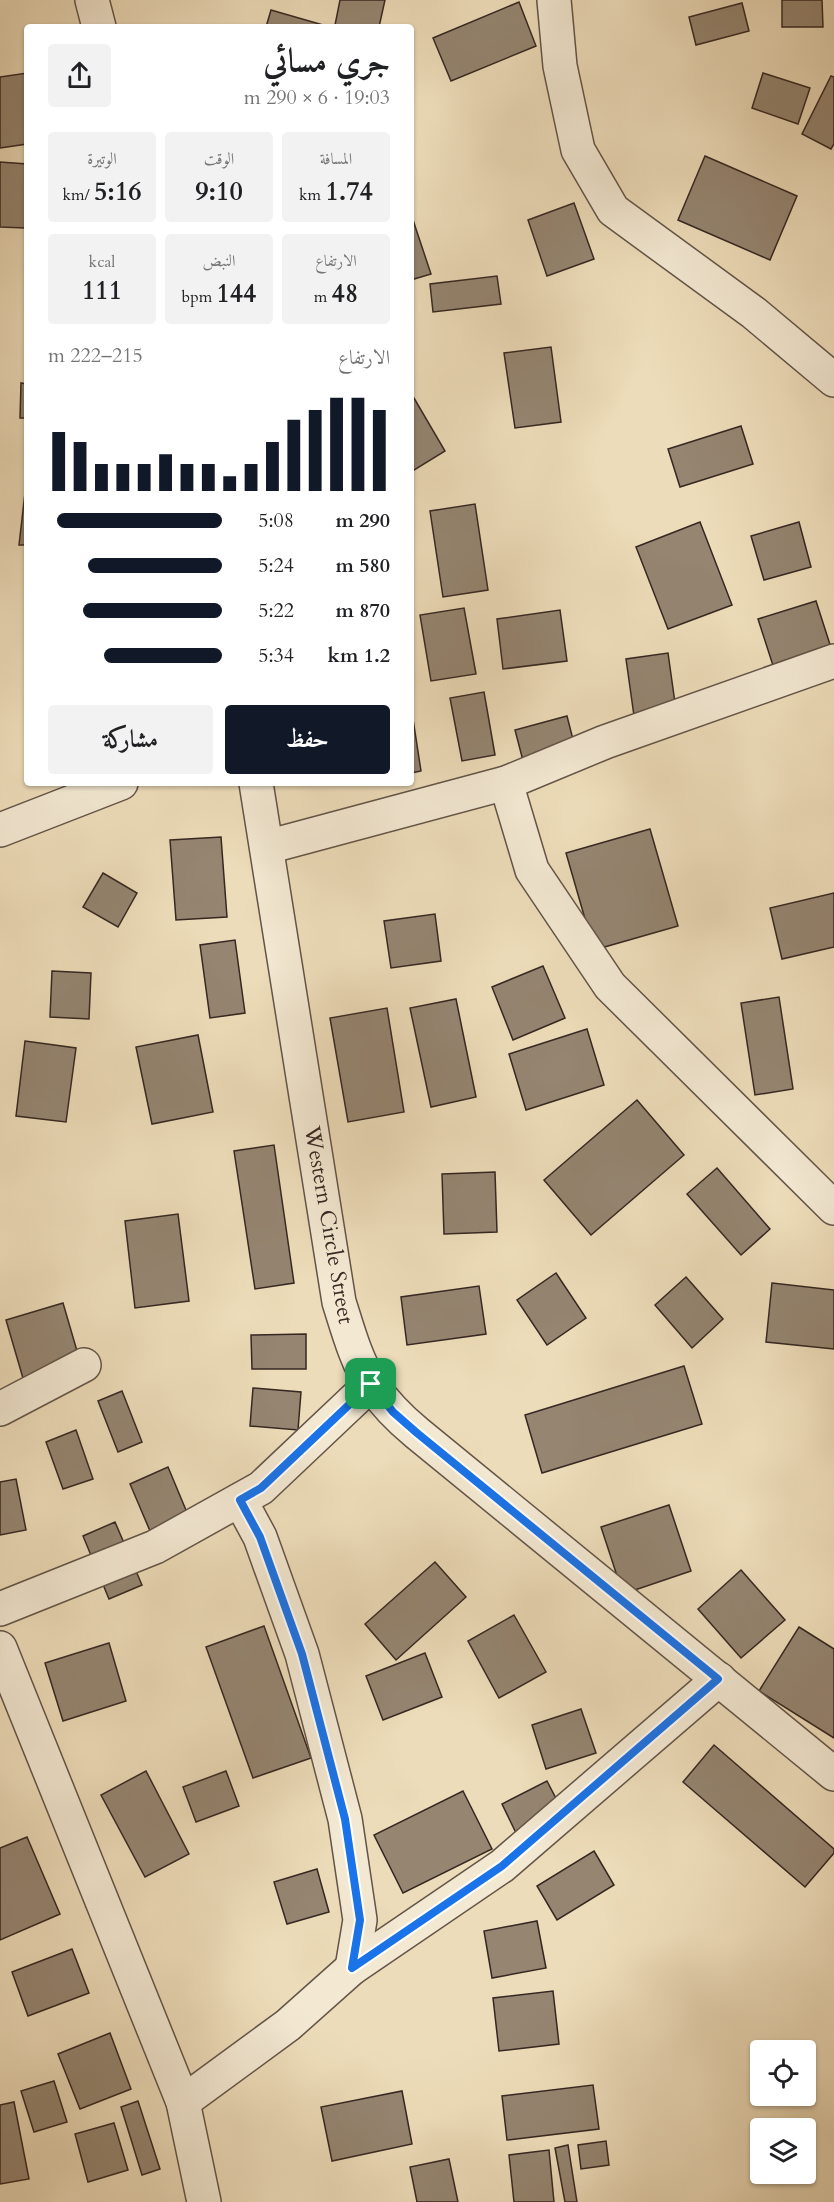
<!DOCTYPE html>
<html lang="ar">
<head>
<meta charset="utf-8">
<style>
  body { margin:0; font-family:Cardo,Amiri,serif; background:#f2f2f2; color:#202124; direction:rtl; height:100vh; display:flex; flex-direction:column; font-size:22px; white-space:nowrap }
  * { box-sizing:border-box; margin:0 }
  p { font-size:20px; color:#757577 }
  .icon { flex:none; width:33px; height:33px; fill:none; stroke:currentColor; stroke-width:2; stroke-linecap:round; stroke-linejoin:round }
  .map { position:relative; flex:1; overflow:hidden; direction:ltr }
  .drawer { position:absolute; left:24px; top:24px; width:390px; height:762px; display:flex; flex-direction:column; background:#fff; border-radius:6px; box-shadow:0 2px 4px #0004; direction:rtl }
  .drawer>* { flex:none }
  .controls { position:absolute; left:750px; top:2040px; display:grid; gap:12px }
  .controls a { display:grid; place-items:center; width:66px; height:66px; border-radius:6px; background:#fff; box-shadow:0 2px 4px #0004; font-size:30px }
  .pin { position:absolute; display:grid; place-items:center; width:51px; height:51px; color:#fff; margin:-26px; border-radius:12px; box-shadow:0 3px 9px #0006 }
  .round { display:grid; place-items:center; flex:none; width:63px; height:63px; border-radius:6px; background:#f2f2f2 }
  .overview { display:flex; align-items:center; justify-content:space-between; height:102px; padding:0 24px }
  h1 { font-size:33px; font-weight:700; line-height:45px }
  .figures { display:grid; grid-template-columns:repeat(3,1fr); gap:9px; height:102px; padding:6px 24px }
  .figures div { display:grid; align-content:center; border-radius:6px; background:#f2f2f2; text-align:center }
  .figures b { font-size:26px; font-weight:700 }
  .figures small { font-size:16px; font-weight:400 }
  .figures p { font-size:16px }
  .chart { height:168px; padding:12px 24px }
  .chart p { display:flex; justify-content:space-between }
  .chart svg { width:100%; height:108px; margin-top:6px; stroke:#111827; stroke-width:6 }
  .action { display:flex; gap:12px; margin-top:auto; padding:12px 24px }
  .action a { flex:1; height:69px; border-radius:6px; background:#111827; color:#fff; font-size:24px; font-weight:700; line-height:69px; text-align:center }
  .action a+a { background:#f2f2f2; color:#202124 }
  ul { padding:0 24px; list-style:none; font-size:20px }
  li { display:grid; grid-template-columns:96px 72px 1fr; align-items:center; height:45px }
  li i { height:15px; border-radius:8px; background:#111827 }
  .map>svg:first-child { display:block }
  .building { fill:#958571; stroke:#352722; stroke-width:1.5 }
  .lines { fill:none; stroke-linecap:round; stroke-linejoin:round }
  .minor-casing { stroke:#635448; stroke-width:36 }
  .minor { stroke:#f3e8d2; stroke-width:33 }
  .route-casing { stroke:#fff; stroke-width:12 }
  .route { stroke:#1a73e8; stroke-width:8 }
  .labels { text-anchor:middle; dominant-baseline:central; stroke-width:5; stroke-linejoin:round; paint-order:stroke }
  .street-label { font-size:22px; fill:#352722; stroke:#f3e8d2 }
</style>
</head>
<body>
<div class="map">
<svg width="834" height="2202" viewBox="0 0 834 2202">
  <rect width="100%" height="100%" fill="#eddcb9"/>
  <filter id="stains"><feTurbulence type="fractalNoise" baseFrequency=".00333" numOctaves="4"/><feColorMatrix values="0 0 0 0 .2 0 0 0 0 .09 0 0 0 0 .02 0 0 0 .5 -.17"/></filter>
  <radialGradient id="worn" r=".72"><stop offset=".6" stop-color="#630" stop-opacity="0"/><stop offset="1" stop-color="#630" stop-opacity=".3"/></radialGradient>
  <g class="building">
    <path d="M 340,0 L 385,0 L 379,27 L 335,25 Z"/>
    <path d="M 782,0 L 822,0 L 823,27 L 782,27 Z"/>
    <path d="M 519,2 L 536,46 L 451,81 L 433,38 Z"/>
    <path d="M 742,3 L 749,31 L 696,45 L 689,17 Z"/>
    <path d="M 271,10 L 323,25 L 322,27 L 266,27 Z"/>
    <path d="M 27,73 L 27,144 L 0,148 L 0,77 Z"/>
    <path d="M 763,73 L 810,88 L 798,124 L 752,108 Z"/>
    <path d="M 831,76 L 834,77 L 834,144 L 831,149 L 802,134 Z"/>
    <path d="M 705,156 L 797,196 L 770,260 L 678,220 Z"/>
    <path d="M 0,162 L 27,164 L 25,228 L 0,227 Z"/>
    <path d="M 574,203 L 594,259 L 547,276 L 528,220 Z"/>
    <path d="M 411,214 L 431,274 L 411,280 Z"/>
    <path d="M 497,276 L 501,304 L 433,312 L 430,284 Z"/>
    <path d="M 551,347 L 561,422 L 515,428 L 504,353 Z"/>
    <path d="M 21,383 L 27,384 L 27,418 L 20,418 Z"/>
    <path d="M 411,393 L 445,451 L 411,472 Z"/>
    <path d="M 741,426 L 753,464 L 680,487 L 668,449 Z"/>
    <path d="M 25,493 L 27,493 L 27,545 L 19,545 Z"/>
    <path d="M 475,504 L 488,590 L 443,597 L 430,511 Z"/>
    <path d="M 700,522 L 732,605 L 668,629 L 636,547 Z"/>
    <path d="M 799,522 L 811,567 L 764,580 L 751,536 Z"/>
    <path d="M 816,601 L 834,657 L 778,681 L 758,619 Z"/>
    <path d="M 464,608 L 476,674 L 431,681 L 420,615 Z"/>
    <path d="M 560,610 L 567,661 L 503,669 L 497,619 Z"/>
    <path d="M 668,653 L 677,717 L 635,723 L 626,659 Z"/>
    <path d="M 484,692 L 495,755 L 462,761 L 450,698 Z"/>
    <path d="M 411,706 L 421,771 L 411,773 Z"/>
    <path d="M 567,716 L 579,763 L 527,776 L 515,730 Z"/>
    <path d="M 650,829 L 678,926 L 594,950 L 566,853 Z"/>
    <path d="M 221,837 L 227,917 L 176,920 L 170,840 Z"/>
    <path d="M 103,873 L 137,893 L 118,927 L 83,907 Z"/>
    <path d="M 834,893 L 834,947 L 782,959 L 770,908 Z"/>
    <path d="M 435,914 L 441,961 L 391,968 L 384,921 Z"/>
    <path d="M 235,940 L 245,1013 L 210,1018 L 200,945 Z"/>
    <path d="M 543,966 L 565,1018 L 513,1040 L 492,987 Z"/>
    <path d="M 52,971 L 91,973 L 89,1019 L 50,1017 Z"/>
    <path d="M 779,997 L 793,1089 L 755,1095 L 741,1003 Z"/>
    <path d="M 456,999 L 476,1097 L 431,1107 L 410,1008 Z"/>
    <path d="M 387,1008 L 404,1112 L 348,1122 L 330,1018 Z"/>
    <path d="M 587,1029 L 604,1085 L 526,1110 L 509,1054 Z"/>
    <path d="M 198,1035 L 213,1112 L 152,1124 L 136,1047 Z"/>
    <path d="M 25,1041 L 76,1048 L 66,1122 L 16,1116 Z"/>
    <path d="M 637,1100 L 684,1155 L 591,1235 L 544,1180 Z"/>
    <path d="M 274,1145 L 294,1283 L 255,1289 L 234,1151 Z"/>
    <path d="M 717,1168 L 770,1229 L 741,1255 L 687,1194 Z"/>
    <path d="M 495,1172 L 497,1232 L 444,1234 L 442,1174 Z"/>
    <path d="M 178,1214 L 189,1301 L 135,1308 L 125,1221 Z"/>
    <path d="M 556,1273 L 586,1318 L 547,1345 L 517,1300 Z"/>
    <path d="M 686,1277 L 723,1319 L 692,1348 L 655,1305 Z"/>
    <path d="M 772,1283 L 834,1290 L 834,1349 L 766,1342 Z"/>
    <path d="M 479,1286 L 486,1334 L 407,1345 L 401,1297 Z"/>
    <path d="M 63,1303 L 82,1368 L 25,1385 L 6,1320 Z"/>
    <path d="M 306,1334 L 306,1369 L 252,1369 L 251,1335 Z"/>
    <path d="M 684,1366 L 702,1424 L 542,1473 L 525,1415 Z"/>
    <path d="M 253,1388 L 301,1392 L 298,1430 L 250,1426 Z"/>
    <path d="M 122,1391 L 142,1442 L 118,1452 L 98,1401 Z"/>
    <path d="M 76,1430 L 93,1479 L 63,1489 L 46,1442 Z"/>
    <path d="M 168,1467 L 191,1522 L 153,1538 L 130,1484 Z"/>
    <path d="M 16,1479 L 26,1530 L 0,1535 L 0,1482 Z"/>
    <path d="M 669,1505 L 691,1571 L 623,1594 L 601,1527 Z"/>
    <path d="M 115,1522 L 142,1585 L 109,1599 L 83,1536 Z"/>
    <path d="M 435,1562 L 466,1597 L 396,1660 L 365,1624 Z"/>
    <path d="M 741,1570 L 785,1620 L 741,1658 L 698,1609 Z"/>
    <path d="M 514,1615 L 546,1672 L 499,1698 L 468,1641 Z"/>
    <path d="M 264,1626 L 311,1758 L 253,1778 L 206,1647 Z"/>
    <path d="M 799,1627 L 834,1649 L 834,1738 L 759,1691 Z"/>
    <path d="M 109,1643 L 126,1701 L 63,1721 L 45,1663 Z"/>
    <path d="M 425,1653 L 442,1697 L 383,1720 L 366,1676 Z"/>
    <path d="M 581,1709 L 596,1753 L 546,1769 L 532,1725 Z"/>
    <path d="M 714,1745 L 834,1849 L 834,1853 L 805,1887 L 683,1782 Z"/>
    <path d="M 146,1771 L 189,1854 L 145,1877 L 101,1795 Z"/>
    <path d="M 226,1771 L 239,1806 L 196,1822 L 183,1787 Z"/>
    <path d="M 547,1781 L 563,1812 L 517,1835 L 502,1804 Z"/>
    <path d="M 463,1791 L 492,1849 L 403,1893 L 374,1835 Z"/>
    <path d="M 27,1837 L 60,1914 L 0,1940 L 0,1848 Z"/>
    <path d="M 594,1851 L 614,1885 L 557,1920 L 537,1886 Z"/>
    <path d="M 317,1869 L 329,1912 L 287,1924 L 274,1882 Z"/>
    <path d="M 537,1921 L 546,1968 L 492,1978 L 484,1931 Z"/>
    <path d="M 72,1949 L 89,1993 L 28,2016 L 12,1972 Z"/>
    <path d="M 553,1991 L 559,2044 L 499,2051 L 493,1998 Z"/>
    <path d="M 110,2033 L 131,2089 L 80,2109 L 58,2054 Z"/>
    <path d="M 54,2081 L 67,2122 L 34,2132 L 21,2091 Z"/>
    <path d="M 593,2085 L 599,2129 L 507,2140 L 502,2096 Z"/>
    <path d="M 402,2091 L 412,2144 L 332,2161 L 321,2107 Z"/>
    <path d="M 138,2101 L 160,2169 L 142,2175 L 121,2107 Z"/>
    <path d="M 14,2102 L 29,2179 L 0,2184 L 0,2105 Z"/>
    <path d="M 114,2123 L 128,2170 L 88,2182 L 75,2134 Z"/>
    <path d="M 606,2141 L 609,2165 L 581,2169 L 578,2145 Z"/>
    <path d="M 568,2145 L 577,2202 L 565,2202 L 555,2148 Z"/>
    <path d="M 549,2150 L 554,2202 L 514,2202 L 509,2155 Z"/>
    <path d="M 449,2159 L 458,2202 L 417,2202 L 410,2167 Z"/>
  </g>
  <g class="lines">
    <defs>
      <g id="minor">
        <path d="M 92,0 L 99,27"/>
        <path d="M 554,0 L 560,66 L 578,150 L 613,210 L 754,313 L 834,380"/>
        <path d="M 256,783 L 339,1302 C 348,1330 356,1361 372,1385 C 385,1404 400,1419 417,1433 L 834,1774"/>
        <path d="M 506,783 L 532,870 L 610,986 L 834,1208"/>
        <path d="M 0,830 L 121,783"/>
        <path d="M 267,847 L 506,783 L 605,742 L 834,661"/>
        <path d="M 0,1409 L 84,1365"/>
        <path d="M 240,1500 L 260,1537 L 302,1654 L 345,1819 L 360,1920 L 352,1968"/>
        <path d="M 0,1609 L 155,1547 L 261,1488 L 371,1384"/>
        <path d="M 0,1648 L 183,2102 L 204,2202"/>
        <path d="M 183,2102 L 288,2025 L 352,1968 L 502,1866 L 719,1679"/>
      </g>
    </defs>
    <use href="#minor" class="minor-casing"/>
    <use href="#minor" class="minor"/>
  </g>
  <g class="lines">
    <defs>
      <path id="route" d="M 371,1384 L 393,1412 L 417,1433 L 718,1679 L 502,1866 L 352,1968 L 360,1920 L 345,1819 L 302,1654 L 260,1537 L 240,1500 L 261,1488 Z"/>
    </defs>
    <use href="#route" class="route-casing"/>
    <use href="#route" class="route"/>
  </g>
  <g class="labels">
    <g class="street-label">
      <text transform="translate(329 1225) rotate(80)">Western Circle Street</text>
    </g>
  </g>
  <rect width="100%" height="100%" filter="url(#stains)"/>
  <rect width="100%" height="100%" fill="url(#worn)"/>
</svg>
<div class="controls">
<a><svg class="icon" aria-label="locate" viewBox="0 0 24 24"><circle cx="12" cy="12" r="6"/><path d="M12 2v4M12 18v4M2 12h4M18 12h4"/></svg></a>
<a><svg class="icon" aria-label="layers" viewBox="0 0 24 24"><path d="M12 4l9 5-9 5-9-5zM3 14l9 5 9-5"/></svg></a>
</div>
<div class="pin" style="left:371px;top:1384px;background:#1e9e55"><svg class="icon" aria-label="arrive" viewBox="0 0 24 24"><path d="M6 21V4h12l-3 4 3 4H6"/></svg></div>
<section class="drawer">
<div class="overview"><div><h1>جري مسائي</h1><p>19:03 · 6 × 290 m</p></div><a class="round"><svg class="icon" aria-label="share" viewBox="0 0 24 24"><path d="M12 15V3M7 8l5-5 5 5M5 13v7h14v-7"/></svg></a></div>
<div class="figures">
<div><p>المسافة</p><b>1.74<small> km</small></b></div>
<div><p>الوقت</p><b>9:10</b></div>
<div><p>الوتيرة</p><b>5:16<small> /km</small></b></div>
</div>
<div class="figures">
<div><p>الارتفاع</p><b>48<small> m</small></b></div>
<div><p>النبض</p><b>144<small> bpm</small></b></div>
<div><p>kcal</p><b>111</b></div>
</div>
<div class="chart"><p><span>الارتفاع</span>215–222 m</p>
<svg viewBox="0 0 160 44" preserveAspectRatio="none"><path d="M5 44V20M15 44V24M25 44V33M35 44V33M45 44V33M55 44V29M65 44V33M75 44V33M85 44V38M95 44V33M105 44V24M115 44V15M125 44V11M135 44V6M145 44V6M155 44V11"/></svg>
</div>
<ul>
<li><b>290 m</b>5:08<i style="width:95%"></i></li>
<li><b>580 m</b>5:24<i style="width:77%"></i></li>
<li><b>870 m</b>5:22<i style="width:80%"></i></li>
<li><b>1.2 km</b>5:34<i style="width:68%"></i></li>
</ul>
<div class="action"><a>حفظ</a><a>مشاركة</a></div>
</section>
</div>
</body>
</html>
